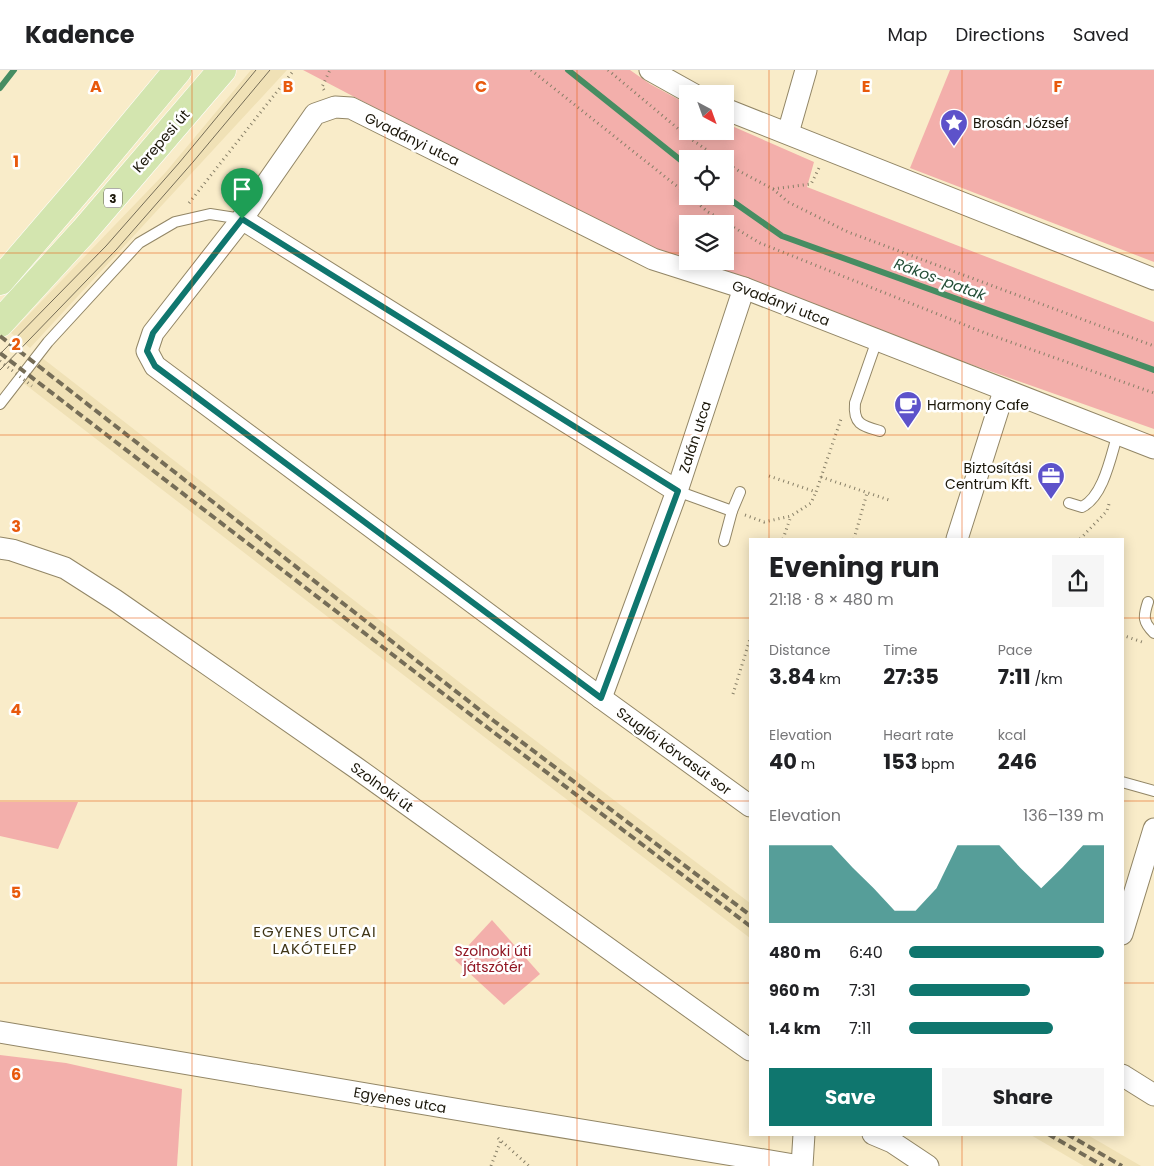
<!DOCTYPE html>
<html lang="en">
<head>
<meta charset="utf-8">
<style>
  body { margin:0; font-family:Poppins,sans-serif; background:#f6f6f6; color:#202124; height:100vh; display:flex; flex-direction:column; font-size:19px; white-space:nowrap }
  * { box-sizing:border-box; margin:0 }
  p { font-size:16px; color:#757577 }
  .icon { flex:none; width:28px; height:28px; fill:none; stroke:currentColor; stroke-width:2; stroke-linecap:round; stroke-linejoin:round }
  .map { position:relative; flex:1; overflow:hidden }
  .details { position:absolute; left:749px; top:468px; width:375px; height:598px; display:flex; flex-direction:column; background:#fff; border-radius:0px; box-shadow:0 2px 12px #0003 }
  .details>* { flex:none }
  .needle { width:32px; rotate:139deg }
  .buttons { position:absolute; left:679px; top:15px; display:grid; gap:10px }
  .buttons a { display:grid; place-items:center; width:55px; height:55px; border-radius:0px; background:#fff; box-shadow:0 2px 12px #0003; font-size:25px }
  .pin { position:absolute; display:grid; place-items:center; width:42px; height:42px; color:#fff; margin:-51px -21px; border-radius:50% 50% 50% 0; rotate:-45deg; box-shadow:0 0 5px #0007 }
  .pin .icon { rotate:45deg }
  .round { display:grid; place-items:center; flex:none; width:52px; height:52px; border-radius:0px; background:#f6f6f6 }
  .overview { display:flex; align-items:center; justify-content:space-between; height:85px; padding:0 20px }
  h1 { font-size:28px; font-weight:700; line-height:38px }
  .stats { display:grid; grid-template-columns:repeat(3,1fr); gap:8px; height:85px; padding:5px 20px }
  .stats div { display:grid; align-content:center }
  .stats b { font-size:21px; font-weight:700 }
  .stats small { font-size:14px; font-weight:400 }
  .stats p { font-size:14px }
  .chart { height:140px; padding:10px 20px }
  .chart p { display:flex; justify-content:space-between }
  .chart svg { width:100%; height:90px; margin-top:5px; fill:#0f766e; opacity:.7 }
  .cta { display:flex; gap:10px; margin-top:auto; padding:10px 20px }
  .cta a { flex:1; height:58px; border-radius:0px; background:#0f766e; color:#fff; font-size:20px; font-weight:700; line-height:58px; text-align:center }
  .cta a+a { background:#f6f6f6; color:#202124 }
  ul { padding:0 20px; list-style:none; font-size:16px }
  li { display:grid; grid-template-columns:80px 60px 1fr; align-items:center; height:38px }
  li i { height:12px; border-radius:6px; background:#0f766e }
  header { display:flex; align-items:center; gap:30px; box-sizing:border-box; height:70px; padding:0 25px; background:#fff; border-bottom:1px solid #e0e0e0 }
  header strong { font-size:24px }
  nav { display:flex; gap:28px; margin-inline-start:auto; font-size:18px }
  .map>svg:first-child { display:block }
  .built { fill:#f0e1b6 }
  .green { fill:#f3afab; fill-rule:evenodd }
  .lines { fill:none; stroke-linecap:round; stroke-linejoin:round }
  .stream { stroke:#468d62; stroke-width:6 }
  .lane-casing { stroke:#928666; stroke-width:12 }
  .street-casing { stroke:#928666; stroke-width:23 }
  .primary-casing { stroke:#fff; stroke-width:29 }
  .path { stroke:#877f67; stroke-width:3; stroke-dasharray:1 4; stroke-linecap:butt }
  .lane { stroke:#fff; stroke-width:10 }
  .street { stroke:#fff; stroke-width:21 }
  .primary { stroke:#d3e5af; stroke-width:28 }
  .tram { stroke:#756d57; stroke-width:1 }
  .rail { stroke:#756d57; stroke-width:4; stroke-dasharray:8 4; stroke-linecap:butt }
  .path-bridge { stroke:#877f67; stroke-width:3; stroke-dasharray:1 4; stroke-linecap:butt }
  .route-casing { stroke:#fff; stroke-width:10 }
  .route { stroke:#0f766e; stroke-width:6 }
  .grid { fill:none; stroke:#e8590c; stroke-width:1; stroke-opacity:0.55 }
  .labels { text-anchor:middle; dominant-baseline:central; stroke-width:5; stroke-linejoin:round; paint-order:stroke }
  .shield { fill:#fff; stroke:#5e5b52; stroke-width:1 }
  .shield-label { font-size:12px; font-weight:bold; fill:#191508 }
  .poi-label { font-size:14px; fill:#191508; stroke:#fff; text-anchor:start }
  .street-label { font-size:14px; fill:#191508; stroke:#fff }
  .park-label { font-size:14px; fill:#901421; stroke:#fff }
  .water-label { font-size:15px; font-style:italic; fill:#254f38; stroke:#fff }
  .neighbourhood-label { font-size:15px; letter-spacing:1px; fill:#3f3517; stroke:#fff }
  .grid-label { font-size:16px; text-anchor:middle; font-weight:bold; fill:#e8590c; stroke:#fff; stroke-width:5; stroke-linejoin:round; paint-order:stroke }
</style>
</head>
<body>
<header>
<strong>Kadence</strong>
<nav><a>Map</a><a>Directions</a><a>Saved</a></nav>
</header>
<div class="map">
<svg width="1154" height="1096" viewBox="0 0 1154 1096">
  <rect width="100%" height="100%" fill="#f9ecc9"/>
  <g class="built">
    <path d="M 251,0 L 287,0 L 30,278 L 11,263 L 165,103 Z"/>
    <path d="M 41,287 L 499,643 L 750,833 L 750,868 L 483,666 L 22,312 Z"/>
    <path d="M 1029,1064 L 1086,1064 L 1141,1096 L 1084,1096 Z"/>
  </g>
  <g class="green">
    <path d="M 303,0 L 630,0 L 650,14 L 687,34 L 688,61 L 725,61 L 725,53 L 814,92 L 807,117 L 1154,252 L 1154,359 L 673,189 L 591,151 ZM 688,89 L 725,89 L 725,126 L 688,126 ZM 688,154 L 725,154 L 725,191 L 688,191 Z"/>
    <path d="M 950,0 L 1154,0 L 1154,192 L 910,98 Z"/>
    <path d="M 0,732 L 78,732 L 58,779 L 0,766 Z"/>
    <path d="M 492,850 L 540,904 L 504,935 L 455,890 Z"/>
    <path d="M 0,985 L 66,993 L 182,1019 L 177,1096 L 0,1096 Z"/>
  </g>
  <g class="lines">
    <g class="stream">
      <path d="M 568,0 L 688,96"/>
      <path d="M 0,18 L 14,0"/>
      <path d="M 725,126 L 782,166 L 1154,300"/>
    </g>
    <defs>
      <g id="lane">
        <path d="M 877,270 L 855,333 C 853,354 862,356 880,361"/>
        <path d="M 0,334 L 48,272 L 139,173 L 175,152 L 210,144 L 242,149"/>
        <path d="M 677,421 L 732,441 L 740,422"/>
        <path d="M 1069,433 L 1082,437 C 1104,426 1111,385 1118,363"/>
        <path d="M 724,471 L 732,441"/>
        <path d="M 1148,532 C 1143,547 1143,552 1154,563"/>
        <path d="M 1122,712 L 1154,721"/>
      </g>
      <g id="street">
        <path d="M 650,0 L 693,24"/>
        <path d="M 725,39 L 1154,209"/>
        <path d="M 788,63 L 806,0"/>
        <path d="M 242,149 L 677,421"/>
        <path d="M 957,469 L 1004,321"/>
        <path d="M 0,478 L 12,480 L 65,498 L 115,530 L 355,697 L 750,980"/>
        <path d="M 601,628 L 677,421 L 744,218"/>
        <path d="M 750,736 L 601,628 L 155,296 L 147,281 L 153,263 L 242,149 L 315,44 L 335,37 L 351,38 L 653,189 L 744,218 L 1154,378"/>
        <path d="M 1122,864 L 1154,759"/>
        <path d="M 0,962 L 496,1046 L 800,1096"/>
        <path d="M 1122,1005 L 1154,1025"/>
        <path d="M 873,1064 L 892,1072 L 928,1096"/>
        <path d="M 802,1096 L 804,1064"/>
      </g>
      <g id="primary">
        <path d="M 0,211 L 85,112 L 178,0"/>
        <path d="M 0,253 L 84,161 L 222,0"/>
      </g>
    </defs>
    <use href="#lane" class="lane-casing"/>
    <use href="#street" class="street-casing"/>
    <use href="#primary" class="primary-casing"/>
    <g class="path">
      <path d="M 531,0 L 688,125"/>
      <path d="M 608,0 L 688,67 L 720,89"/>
      <path d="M 324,20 L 322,17 L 330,0"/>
      <path d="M 725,92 L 739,101 L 773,119 L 788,132 L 848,162 L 1154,276"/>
      <path d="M 773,119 L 811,114 L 819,98"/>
      <path d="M 689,126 L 708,142 L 760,173 L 985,263 L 1154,323"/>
      <path d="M 189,133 L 294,0"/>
      <path d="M 769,406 L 816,422 L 841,349"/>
      <path d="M 821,407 L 892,431"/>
      <path d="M 745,445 L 764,452 L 791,446 L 811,433 L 816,422"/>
      <path d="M 783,469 L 791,446"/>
      <path d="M 854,469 L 867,423"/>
      <path d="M 1080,469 L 1107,441 L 1109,434"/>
      <path d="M 1122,565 L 1142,572"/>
      <path d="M 733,624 L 750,569"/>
      <path d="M 498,1068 L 529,1096"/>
      <path d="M 491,1096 L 501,1070"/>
    </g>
    <use href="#lane" class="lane"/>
    <use href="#street" class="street"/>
    <use href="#primary" class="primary"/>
    <g class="tram">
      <path d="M 0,284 L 106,176 L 179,93 L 256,0"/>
      <path d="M 0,300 L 116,180 L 193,92 L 270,0"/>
    </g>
    <g class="rail">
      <path d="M 0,266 L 494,651 L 750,845"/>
      <path d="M 0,283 L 488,658 L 750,856"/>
      <path d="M 1048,1064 L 1103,1096"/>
      <path d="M 1067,1064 L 1122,1096"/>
    </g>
    <path class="path-bridge" d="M 0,291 L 32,316"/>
  </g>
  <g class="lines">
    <defs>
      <path id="route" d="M 242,149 L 678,421 L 601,628 L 155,296 L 147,281 L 153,263 Z"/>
    </defs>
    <use href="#route" class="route-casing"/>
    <use href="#route" class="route"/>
  </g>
  <path class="grid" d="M 192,0 L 192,1096M 385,0 L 385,1096M 577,0 L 577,1096M 769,0 L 769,469M 962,0 L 962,469M 0,183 L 688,183M 725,183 L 1154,183M 0,365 L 1154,365M 0,548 L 750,548M 1122,548 L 1154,548M 0,731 L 750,731M 1122,731 L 1154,731M 0,913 L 750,913M 1122,913 L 1154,913M 769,1064 L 769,1096M 962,1064 L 962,1096"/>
  <defs>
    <symbol id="sight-pin" viewBox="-11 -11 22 30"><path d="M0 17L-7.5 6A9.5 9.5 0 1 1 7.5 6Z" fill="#5d52ca" stroke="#fff"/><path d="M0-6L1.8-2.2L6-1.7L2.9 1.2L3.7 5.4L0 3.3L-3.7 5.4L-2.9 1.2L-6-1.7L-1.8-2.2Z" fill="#fff"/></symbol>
    <symbol id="cafe-pin" viewBox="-11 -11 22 30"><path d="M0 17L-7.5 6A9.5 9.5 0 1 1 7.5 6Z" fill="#5d52ca" stroke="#fff"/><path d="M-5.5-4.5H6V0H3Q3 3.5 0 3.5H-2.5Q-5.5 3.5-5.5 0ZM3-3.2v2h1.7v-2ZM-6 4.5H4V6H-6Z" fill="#fff"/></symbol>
    <symbol id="office-pin" viewBox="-11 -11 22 30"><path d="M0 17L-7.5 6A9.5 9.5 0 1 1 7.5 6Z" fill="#5d52ca" stroke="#fff"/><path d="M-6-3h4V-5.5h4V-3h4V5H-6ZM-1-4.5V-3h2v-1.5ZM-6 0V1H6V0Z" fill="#fff"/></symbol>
  </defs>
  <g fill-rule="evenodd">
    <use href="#sight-pin" x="938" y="37" width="32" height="43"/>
    <use href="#cafe-pin" x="892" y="319" width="32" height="43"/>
    <use href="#office-pin" x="1035" y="390" width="32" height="43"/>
  </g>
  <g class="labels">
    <rect class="shield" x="104" y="118.5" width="18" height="19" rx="4"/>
    <g class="shield-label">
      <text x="113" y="128">3</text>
    </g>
    <g class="poi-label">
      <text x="973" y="53">Brosán József</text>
      <text x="927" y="335">Harmony Cafe</text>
      <text x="1032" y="398" text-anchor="end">Biztosítási<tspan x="1032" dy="16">Centrum Kft.</tspan></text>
    </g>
    <g class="street-label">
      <text transform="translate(412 69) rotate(26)">Gvadányi utca</text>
      <text transform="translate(161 71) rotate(-49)">Kerepesi út</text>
      <text transform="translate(781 233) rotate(21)">Gvadányi utca</text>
      <text transform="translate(695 367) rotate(-72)">Zalán utca</text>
      <text transform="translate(674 681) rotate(36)">Szuglói körvasút sor</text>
      <text transform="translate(382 717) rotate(36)">Szolnoki út</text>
      <text transform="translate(400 1030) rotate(10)">Egyenes utca</text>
    </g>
    <g class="park-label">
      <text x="493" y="881">Szolnoki úti<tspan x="493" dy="16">játszótér</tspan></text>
    </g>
    <g class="water-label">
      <text transform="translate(940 209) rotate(20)">Rákos-patak</text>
    </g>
    <g class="neighbourhood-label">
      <text x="315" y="861">EGYENES UTCAI<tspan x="315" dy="17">LAKÓTELEP</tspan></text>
    </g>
  </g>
  <g class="grid-label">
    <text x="96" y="22">A</text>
    <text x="288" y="22">B</text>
    <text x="481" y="22">C</text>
    <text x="866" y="22">E</text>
    <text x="1058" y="22">F</text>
    <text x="16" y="97">1</text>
    <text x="16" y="280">2</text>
    <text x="16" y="462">3</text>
    <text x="16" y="645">4</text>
    <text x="16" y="828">5</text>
    <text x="16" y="1010">6</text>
  </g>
</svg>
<div class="buttons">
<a><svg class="needle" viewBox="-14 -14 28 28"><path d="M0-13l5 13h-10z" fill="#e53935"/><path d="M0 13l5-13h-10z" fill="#757577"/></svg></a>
<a><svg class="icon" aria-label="locate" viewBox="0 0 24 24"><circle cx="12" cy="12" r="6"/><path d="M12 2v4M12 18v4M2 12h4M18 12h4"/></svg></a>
<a><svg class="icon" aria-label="layers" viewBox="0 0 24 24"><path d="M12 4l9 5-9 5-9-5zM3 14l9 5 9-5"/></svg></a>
</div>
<div class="pin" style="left:242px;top:149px;background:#1e9e55"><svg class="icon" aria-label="arrive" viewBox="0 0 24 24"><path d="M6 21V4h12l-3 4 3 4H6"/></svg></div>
<section class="details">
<div class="overview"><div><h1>Evening run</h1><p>21:18 · 8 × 480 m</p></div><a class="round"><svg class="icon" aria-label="share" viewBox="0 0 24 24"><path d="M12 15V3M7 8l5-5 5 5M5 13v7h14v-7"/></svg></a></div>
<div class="stats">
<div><p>Distance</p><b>3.84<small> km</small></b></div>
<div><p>Time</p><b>27:35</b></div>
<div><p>Pace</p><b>7:11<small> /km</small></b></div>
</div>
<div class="stats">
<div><p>Elevation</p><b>40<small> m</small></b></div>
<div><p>Heart rate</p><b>153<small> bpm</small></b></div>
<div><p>kcal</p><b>246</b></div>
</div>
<div class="chart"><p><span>Elevation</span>136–139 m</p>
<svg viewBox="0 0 160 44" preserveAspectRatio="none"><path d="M0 44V6L10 6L20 6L30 6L40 17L50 27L60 38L70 38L80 27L90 6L100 6L110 6L120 17L130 27L140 17L150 6L160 6V44z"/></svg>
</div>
<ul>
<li><b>480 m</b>6:40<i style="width:100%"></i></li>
<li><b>960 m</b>7:31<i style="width:62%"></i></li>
<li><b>1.4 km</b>7:11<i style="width:74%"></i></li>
</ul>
<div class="cta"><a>Save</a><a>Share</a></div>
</section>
</div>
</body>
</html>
